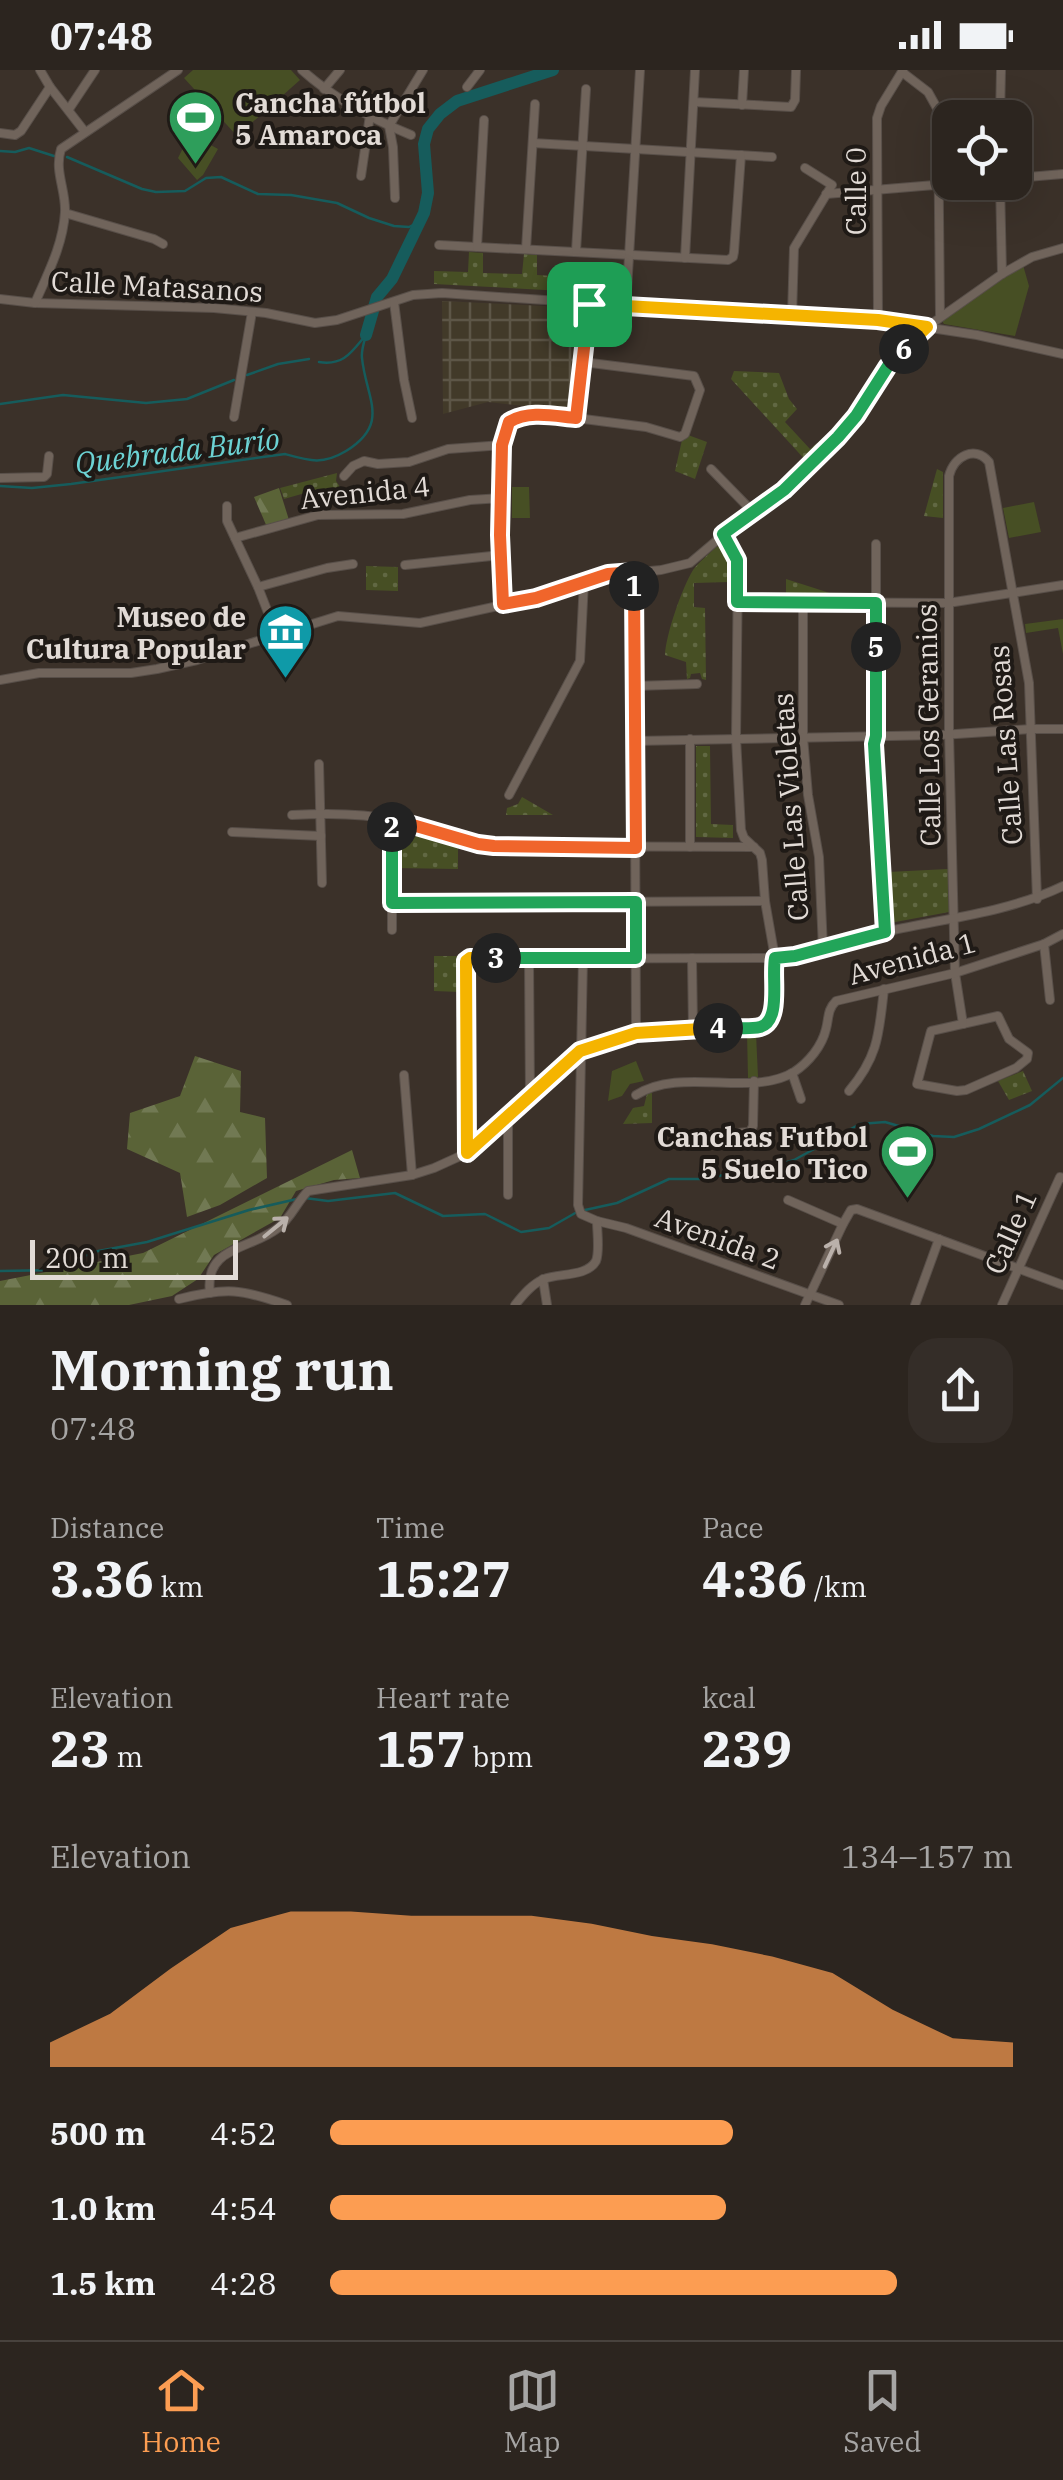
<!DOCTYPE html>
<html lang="en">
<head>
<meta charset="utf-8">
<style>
  body { margin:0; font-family:"IBM Plex Serif",serif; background:#342d28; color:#f1f3f6; height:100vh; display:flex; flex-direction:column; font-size:38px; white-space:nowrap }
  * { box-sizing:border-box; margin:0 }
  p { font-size:32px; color:#a6a5a4 }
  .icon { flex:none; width:55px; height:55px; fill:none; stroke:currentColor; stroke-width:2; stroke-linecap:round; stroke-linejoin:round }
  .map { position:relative; height:1235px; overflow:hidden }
  .drawer { display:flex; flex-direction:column; background:#2c251f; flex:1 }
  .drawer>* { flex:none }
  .tools { position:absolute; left:932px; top:30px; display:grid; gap:20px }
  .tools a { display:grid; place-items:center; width:100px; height:100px; border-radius:20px; background:#2c251f; box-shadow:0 10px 40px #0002,0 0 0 2px #48423d; font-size:50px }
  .scale { position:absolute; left:30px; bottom:25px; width:208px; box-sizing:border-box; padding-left:10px; border:5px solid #e2dbd6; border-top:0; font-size:28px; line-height:35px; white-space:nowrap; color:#e2dbd6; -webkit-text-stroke:8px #1f1a16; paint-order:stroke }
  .pin { position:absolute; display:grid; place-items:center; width:85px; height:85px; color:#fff; margin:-42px; border-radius:20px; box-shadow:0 5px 15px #0006 }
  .km { position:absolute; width:50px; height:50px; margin:-25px; border-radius:50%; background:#222; color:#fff; font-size:28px; line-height:50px; text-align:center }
  .round { display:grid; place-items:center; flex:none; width:105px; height:105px; border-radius:30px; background:#342d28 }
  .head { display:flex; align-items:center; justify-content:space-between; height:170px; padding:0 50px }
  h1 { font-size:55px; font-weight:700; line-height:75px }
  .stats { display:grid; grid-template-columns:repeat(3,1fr); gap:15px; height:170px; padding:10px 50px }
  .stats div { display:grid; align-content:center }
  .stats b { font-size:50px; font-weight:700 }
  .stats small { font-size:28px; font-weight:400 }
  .stats p { font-size:28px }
  .chart { height:280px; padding:20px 50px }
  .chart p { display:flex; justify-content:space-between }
  .chart svg { width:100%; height:180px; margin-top:10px; fill:#fc9d52; opacity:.7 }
  ul { padding:0 50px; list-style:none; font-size:32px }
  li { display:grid; grid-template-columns:160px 120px 1fr; align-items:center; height:75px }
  li i { height:25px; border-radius:12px; background:#fc9d52 }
  .status { display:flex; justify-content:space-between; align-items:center; height:70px; padding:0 50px; background:#2c251f; direction:ltr }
  .status svg { height:28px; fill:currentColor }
  .dock { display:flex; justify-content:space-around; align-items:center; height:140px; border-top:2px solid #48423d; background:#2c251f; font-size:28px; color:#a6a5a4 }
  .dock a { display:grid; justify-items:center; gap:5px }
  .dock .active { color:#fc9d52 }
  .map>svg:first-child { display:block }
  .industrial { fill:url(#industrial-grid) }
  .grass { fill:#474f24 }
  .forest { fill:url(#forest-firs) }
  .park { fill:url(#park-dots) }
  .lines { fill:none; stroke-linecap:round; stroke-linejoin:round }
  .stream { stroke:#165c5c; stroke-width:2.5 }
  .river { stroke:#165c5c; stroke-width:12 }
  .minor-casing { stroke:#584f49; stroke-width:10 }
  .minor { stroke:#70645b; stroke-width:8 }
  .oneway { stroke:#bab1ab }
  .split-1-casing { stroke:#fff; stroke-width:20 }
  .split-2-casing { stroke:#fff; stroke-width:20 }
  .split-3-casing { stroke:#fff; stroke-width:20 }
  .split-4-casing { stroke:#fff; stroke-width:20 }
  .split-5-casing { stroke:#fff; stroke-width:20 }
  .split-6-casing { stroke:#fff; stroke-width:20 }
  .split-7-casing { stroke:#fff; stroke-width:20 }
  .split-1 { stroke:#f0652b; stroke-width:12 }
  .split-2 { stroke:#f0652b; stroke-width:12 }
  .split-3 { stroke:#22a559; stroke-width:12 }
  .split-4 { stroke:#f5b400; stroke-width:12 }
  .split-5 { stroke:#22a559; stroke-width:12 }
  .split-6 { stroke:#22a559; stroke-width:12 }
  .split-7 { stroke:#f5b400; stroke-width:12 }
  .labels { text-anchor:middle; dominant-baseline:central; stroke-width:8; stroke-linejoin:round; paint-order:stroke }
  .poi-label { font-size:28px; font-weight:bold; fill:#e2dbd6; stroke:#1f1a16; text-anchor:end }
  .street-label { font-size:28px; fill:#e2dbd6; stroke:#1f1a16 }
  .water-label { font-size:30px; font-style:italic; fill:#6cd3d4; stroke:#1f1a16 }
</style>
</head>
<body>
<div class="status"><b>07:48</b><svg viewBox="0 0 49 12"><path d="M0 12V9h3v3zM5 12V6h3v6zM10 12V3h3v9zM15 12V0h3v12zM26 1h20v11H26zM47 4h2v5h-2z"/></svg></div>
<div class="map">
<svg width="1063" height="1235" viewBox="0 0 1063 1235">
  <defs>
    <pattern id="industrial-grid" width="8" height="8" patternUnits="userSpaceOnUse" patternTransform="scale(2.5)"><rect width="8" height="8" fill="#423a29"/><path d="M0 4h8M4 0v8" fill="none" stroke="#5d5647"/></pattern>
    <pattern id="forest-firs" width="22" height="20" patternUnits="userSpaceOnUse" patternTransform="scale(2.5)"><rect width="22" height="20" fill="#5a6337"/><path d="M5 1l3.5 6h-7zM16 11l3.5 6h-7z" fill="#717953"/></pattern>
    <pattern id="park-dots" width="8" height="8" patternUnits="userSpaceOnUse" patternTransform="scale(2.5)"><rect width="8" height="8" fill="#474f24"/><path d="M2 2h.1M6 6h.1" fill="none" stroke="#616843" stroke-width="1.8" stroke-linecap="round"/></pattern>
  </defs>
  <rect width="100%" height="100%" fill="#3b3129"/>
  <path class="industrial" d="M 442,231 L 584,238 L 571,341 L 488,332 L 443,344 Z"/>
  <g class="grass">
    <path d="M 193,0 L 291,0 L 300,10 L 237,66 L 184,8 Z"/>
    <path d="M 200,69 L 218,79 L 203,105 L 197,110 L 178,88 L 184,76 L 193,81 Z"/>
    <path d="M 1023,195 L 1029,216 L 1015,266 L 944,254 L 942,251 Z"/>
    <path d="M 512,417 L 529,417 L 530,448 L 512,448 Z"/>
    <path d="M 1034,432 L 1041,462 L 1009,468 L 1003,438 Z"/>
    <path d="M 1063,549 L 1063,584 L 1058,558 L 1026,563 L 1025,554 Z"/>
    <path d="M 747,963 L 756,963 L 758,1007 L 748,1008 Z"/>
    <path d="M 636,991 L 644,1011 L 630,1014 L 622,1026 L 608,1031 L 612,1001 Z"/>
  </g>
  <g class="forest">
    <path d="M 279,418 L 289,450 L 267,457 L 254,427 Z"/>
    <path d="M 195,986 L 241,1001 L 240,1042 L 265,1048 L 267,1108 L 220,1135 L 187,1147 L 180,1103 L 127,1079 L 130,1043 L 180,1026 Z"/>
    <path d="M 352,1080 L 360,1108 L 334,1110 L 296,1121 L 280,1148 L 214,1185 L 198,1209 L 172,1226 L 129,1235 L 0,1235 L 0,1211 L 143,1183 Z"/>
  </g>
  <g class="park">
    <path d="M 469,182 L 483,183 L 483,203 L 522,204 L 524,184 L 537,185 L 537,205 L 620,210 L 619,224 L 434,214 L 434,201 L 468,202 Z"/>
    <path d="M 734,301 L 779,303 L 789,329 L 797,339 L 785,352 L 810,379 L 824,367 L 830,372 L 808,393 L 731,309 Z"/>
    <path d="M 688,365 L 707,372 L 695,409 L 675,401 L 682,370 Z"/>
    <path d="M 937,399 L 943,402 L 943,448 L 924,446 Z"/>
    <path d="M 337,403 L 336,411 L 340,417 L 312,421 L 284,429 L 280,418 Z"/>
    <path d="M 721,476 L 727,484 L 729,512 L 694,513 L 694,537 L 705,538 L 706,610 L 702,609 L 700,603 L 691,604 L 690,608 L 687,609 L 686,592 L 665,585 C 666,564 682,518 693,500 C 699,492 709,484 716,477 Z"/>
    <path d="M 366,496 L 398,497 L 398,521 L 366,520 Z"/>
    <path d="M 786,509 L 836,525 L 836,529 L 786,528 Z"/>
    <path d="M 696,676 L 710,676 L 711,754 L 733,755 L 733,768 L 696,767 Z"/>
    <path d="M 522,727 L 553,745 L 506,745 L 507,738 L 518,734 Z"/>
    <path d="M 395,757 L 458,774 L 458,799 L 394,798 Z"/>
    <path d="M 948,799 L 949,842 L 890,853 L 888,802 Z"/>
    <path d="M 434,886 L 460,886 L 460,922 L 434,921 Z"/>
    <path d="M 1023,1001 L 1032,1021 L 1009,1030 L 998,1011 Z"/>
    <path d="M 652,1019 L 652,1053 L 623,1054 L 633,1038 L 644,1036 L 648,1020 Z"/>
  </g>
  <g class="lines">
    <g class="stream">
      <path d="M 0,81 L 15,82 L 29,78 L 54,86"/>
      <path d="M 67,87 L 142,119 L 156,122 L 185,121 L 206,108 L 221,107 L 258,124 L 291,125 L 337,133 L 369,148 L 394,156 L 409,157 L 419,152"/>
      <path d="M 319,292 C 343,296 351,283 365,266"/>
      <path d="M 247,305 L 278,294 L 309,289"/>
      <path d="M 0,334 L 63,325 L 146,333 L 187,329 L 234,310"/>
      <path d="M 0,416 L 32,418 L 71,414 L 285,384 C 310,391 323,395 346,381 C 391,353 366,329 362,288 C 361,281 364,272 366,265"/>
      <path d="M 305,1128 L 328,1131 L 395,1123 L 443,1146 L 485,1144 L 521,1162 L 549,1158 L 577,1142"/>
      <path d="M 585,1140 L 617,1133 L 669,1109 L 699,1109 L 768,1098 L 794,1090 L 860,1054 L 885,1052 L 933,1066 L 954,1067 L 979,1059 L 1030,1035 L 1063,1008"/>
      <path d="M 0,1201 L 57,1200 L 93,1182 L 147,1172 L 249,1140 L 297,1129"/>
    </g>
    <path class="river" d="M 366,265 L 377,227 L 392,209 L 424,143 L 428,123 L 424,74 L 428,59 L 440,44 L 457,31 L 553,0"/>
    <defs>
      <g id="minor">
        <path d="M 40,0 L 50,17 L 85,62"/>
        <path d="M 302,0 C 333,28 372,49 411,65"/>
        <path d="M 902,2 L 928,22 L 938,40 L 940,247"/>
        <path d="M 467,17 L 480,0"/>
        <path d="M 324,19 L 340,0"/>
        <path d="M 694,32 L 791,37 L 795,30 L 796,0"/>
        <path d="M 742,35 L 744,0"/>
        <path d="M 69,39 L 95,0"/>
        <path d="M 1000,48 L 1001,0"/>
        <path d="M 0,63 L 15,65 L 21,61 L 50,17"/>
        <path d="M 533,73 L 772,87"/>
        <path d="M 361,106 L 370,45"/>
        <path d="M 1015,108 L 1063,104"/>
        <path d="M 1000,112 L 1002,204"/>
        <path d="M 826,124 L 971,112"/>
        <path d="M 395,128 L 393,77 L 389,56 L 423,0"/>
        <path d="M 65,143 L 154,169 L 163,174"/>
        <path d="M 439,175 L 728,190 L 733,187 L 734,182 L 741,85"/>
        <path d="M 477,177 L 484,50"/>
        <path d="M 526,179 L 535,34"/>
        <path d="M 576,181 L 586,19"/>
        <path d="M 685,188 L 695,0"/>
        <path d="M 0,229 L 35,233 L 214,238 L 266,243 L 315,253 L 337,250 L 413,225 L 442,223 L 764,245 L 878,250 L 977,265 L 1063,284"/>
        <path d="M 394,232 L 404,310 L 412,348"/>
        <path d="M 35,233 C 48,203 63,175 65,142 C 66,120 54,101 61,79 L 178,0"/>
        <path d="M 626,237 L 640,0"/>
        <path d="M 792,246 L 794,178 L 832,115 L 805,98"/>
        <path d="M 878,250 L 877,48 L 881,36 L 903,0"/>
        <path d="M 234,347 L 252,242"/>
        <path d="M 576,348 L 589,234"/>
        <path d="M 711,399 L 753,442"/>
        <path d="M 344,406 L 353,396 L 364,391 L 378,394 L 409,392 L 448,379 L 503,375"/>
        <path d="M 0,408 L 44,407 L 47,404 L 49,386"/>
        <path d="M 227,436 L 227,451 L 258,517 L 276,563"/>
        <path d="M 235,468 L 318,445 L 403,444 L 470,430 L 502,428"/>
        <path d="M 876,474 L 876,666 L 875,675 L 885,861"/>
        <path d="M 405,495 L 501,485"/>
        <path d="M 634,503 L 636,963"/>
        <path d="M 258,517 L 327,498 L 353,494"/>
        <path d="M 737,532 L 948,533 L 1063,515"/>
        <path d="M 803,532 L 803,667 L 808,725 L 819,787 L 823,879"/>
        <path d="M 503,534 L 500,465 L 503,375 L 509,352 L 527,345 L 576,348 L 646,357 L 680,367 L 685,364 L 700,320 L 694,306 L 583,292"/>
        <path d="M 0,610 L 39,603 L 131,603 L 157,599 L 197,590 L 338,546 L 420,553 L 535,528 L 608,505 L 661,500 L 690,493 L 735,455 L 784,420 L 818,388 L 856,346 L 888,295 L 927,257 L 1002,204 L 1032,187 L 1063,178"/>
        <path d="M 635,616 L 697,614"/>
        <path d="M 635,671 L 941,665 L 1031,659 L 1063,659"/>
        <path d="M 319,694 L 322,813"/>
        <path d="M 509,725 L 580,591 L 584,511"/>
        <path d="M 292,745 C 325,743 362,743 395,750 C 428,757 460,771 494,776 L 754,777"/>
        <path d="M 232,762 L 321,766"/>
        <path d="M 690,777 L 690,669"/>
        <path d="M 393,833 L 765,831"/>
        <path d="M 392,860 L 392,749"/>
        <path d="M 1044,874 L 1050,930"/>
        <path d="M 529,888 L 530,1028"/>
        <path d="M 583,888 L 578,1135 L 581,1144 L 597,1151 L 626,1158 L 839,1235"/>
        <path d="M 692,888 L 693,958"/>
        <path d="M 998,946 L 1009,969 L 1028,983 L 1027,989 L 1016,998 L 966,1020 L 957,1021 L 917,1014 L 931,961 Z"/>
        <path d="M 963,954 L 955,903 L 949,663 L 949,406 C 954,386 975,375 989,392 L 1029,613 L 1037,829"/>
        <path d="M 792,1003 L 801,1029"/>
        <path d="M 404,1005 L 412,1105"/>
        <path d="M 849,1021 C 879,986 879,962 884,919"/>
        <path d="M 636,1025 C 681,996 751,1028 794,1002 C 809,992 822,976 826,959 C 829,948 827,940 836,931 L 955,903 L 1044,874 L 1063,864"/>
        <path d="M 683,1067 L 750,1062 L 753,1056 L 754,1011"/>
        <path d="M 467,1083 L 468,889 L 775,888 C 814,884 851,869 889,861 C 948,848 1009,842 1063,816"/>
        <path d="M 508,1125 L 508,1048"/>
        <path d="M 788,1130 L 843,1154"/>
        <path d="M 543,1209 L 547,1235"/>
        <path d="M 210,1223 C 204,1176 250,1180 278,1158 C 291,1148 297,1132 308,1121 L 412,1105 L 434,1098 L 467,1083 L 580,981 L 636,963 L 760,957 L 769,951 L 773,945 L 772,901 L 775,888 L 765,831 L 762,790 L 760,783 L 744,768 L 741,760 L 736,668 L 738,495 L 733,479 L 723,465"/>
        <path d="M 179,1229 C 227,1217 241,1219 287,1235"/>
        <path d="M 515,1235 C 523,1225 532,1214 544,1209 C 559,1203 587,1207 596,1191 C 600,1181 597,1163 597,1151"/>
        <path d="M 805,1235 L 843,1154 L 851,1140 L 857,1139 L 1063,1215"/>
        <path d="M 915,1235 L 939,1169"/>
        <path d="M 1002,1235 L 1060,1107 L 1063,1108"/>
      </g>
    </defs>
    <use href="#minor" class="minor-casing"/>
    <use href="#minor" class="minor"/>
  </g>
  <defs><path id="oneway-shaft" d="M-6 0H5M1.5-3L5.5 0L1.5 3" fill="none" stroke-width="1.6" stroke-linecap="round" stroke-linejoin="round" transform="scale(2.5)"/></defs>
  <g class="oneway">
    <use href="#oneway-shaft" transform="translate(276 1157) rotate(-39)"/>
    <use href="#oneway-shaft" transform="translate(831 1183) rotate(-65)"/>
  </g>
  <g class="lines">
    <defs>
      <path id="split-1" d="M 589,234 L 576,348 C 554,346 529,340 509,352 L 502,375 L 500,465 L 503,534 L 536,528 L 608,504 L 634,502 L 634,516"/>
      <path id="split-2" d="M 392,757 L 392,749 L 478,774 L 494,776 L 636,778 L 634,516"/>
      <path id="split-3" d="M 392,757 L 392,833 L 636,832 L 636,888 L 496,888"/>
      <path id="split-4" d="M 496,888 L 470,888 L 466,891 L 467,1083 L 580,981 L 636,963 L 718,958"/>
      <path id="split-5" d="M 718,958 C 731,957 748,960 760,957 C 782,951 771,906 775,888 L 795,886 L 885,862 L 874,674 L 876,666 L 876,577"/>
      <path id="split-6" d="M 876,577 L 876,533 L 737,532 L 737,490 L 723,464 L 784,420 L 838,367 L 856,346 L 888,296 L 904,279"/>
      <path id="split-7" d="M 589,234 L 878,250 L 927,257 L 904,279"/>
    </defs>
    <use href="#split-1" class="split-1-casing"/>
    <use href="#split-2" class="split-2-casing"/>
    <use href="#split-3" class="split-3-casing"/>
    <use href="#split-4" class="split-4-casing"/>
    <use href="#split-5" class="split-5-casing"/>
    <use href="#split-6" class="split-6-casing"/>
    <use href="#split-7" class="split-7-casing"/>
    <use href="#split-1" class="split-1"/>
    <use href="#split-2" class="split-2"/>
    <use href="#split-3" class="split-3"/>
    <use href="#split-4" class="split-4"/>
    <use href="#split-5" class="split-5"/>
    <use href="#split-6" class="split-6"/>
    <use href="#split-7" class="split-7"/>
  </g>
  <defs>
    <symbol id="stadium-pin" viewBox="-11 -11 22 30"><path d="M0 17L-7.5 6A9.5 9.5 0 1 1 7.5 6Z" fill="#2e9e5b" stroke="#1f1a16"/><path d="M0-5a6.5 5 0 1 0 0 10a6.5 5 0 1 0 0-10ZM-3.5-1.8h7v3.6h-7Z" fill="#fff"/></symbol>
    <symbol id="museum-pin" viewBox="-11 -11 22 30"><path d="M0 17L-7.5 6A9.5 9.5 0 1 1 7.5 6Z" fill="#0f9aa8" stroke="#1f1a16"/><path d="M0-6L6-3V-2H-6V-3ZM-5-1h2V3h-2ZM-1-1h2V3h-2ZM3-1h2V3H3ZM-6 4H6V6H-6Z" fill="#fff"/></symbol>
  </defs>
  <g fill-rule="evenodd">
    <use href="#stadium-pin" x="164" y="16" width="63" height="86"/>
    <use href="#museum-pin" x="254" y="530" width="63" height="86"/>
    <use href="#stadium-pin" x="876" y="1050" width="63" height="86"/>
  </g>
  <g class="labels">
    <g class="poi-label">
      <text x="235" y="32" text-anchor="start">Cancha fútbol<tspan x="235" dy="32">5 Amaroca</tspan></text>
      <text x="246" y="546">Museo de<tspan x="246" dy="32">Cultura Popular</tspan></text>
      <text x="868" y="1066">Canchas Futbol<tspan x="868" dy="32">5 Suelo Tico</tspan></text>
    </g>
    <g class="street-label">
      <text transform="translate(855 121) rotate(-90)">Calle 0</text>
      <text transform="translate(157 216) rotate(3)">Calle Matasanos</text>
      <text transform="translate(365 422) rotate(-6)">Avenida 4</text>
      <text transform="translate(928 655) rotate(-91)">Calle Los Geranios</text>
      <text transform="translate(1005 675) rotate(-94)">Calle Las Rosas</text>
      <text transform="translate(790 737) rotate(-94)">Calle Las Violetas</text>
      <text transform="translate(912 888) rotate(-15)">Avenida 1</text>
      <text transform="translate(1010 1162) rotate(-66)">Calle 1</text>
      <text transform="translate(718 1168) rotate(20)">Avenida 2</text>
    </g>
    <g class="water-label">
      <text transform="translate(177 380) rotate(-7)">Quebrada Burío</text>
    </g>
  </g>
</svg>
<div class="tools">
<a><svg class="icon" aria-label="locate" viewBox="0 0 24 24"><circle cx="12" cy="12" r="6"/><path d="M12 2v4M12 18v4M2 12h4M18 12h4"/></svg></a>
</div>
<div class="scale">200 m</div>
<div class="pin" style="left:589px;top:234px;background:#1e9e55"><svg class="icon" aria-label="arrive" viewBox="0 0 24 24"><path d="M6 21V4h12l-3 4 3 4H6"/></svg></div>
<b class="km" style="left:634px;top:516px">1</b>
<b class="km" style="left:392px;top:757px">2</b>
<b class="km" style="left:496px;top:888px">3</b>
<b class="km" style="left:718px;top:958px">4</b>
<b class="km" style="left:876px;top:577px">5</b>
<b class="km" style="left:904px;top:279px">6</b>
</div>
<section class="drawer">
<div class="head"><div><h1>Morning run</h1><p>07:48</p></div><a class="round"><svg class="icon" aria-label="share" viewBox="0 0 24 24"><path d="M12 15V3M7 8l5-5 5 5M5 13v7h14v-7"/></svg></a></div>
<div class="stats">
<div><p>Distance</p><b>3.36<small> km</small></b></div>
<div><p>Time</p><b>15:27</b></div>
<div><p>Pace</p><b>4:36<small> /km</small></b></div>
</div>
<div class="stats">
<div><p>Elevation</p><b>23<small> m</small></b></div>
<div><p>Heart rate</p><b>157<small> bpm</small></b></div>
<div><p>kcal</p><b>239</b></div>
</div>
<div class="chart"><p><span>Elevation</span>134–157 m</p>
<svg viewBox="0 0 160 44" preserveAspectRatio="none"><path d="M0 44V38L10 31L20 20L30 10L40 6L50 6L60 7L70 7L80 7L90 9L100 12L110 14L120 17L130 21L140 30L150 37L160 38V44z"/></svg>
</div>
<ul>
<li><b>500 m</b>4:52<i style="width:59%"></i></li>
<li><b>1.0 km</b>4:54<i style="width:58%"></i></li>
<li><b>1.5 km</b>4:28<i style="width:83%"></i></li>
</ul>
</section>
<nav class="dock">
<a class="active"><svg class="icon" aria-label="home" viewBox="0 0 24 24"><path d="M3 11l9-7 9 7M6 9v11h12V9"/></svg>Home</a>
<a><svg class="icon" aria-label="map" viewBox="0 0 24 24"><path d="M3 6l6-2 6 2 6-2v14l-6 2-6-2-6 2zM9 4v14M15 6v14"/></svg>Map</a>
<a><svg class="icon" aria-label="saved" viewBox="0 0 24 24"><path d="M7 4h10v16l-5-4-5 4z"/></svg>Saved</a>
</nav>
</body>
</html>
